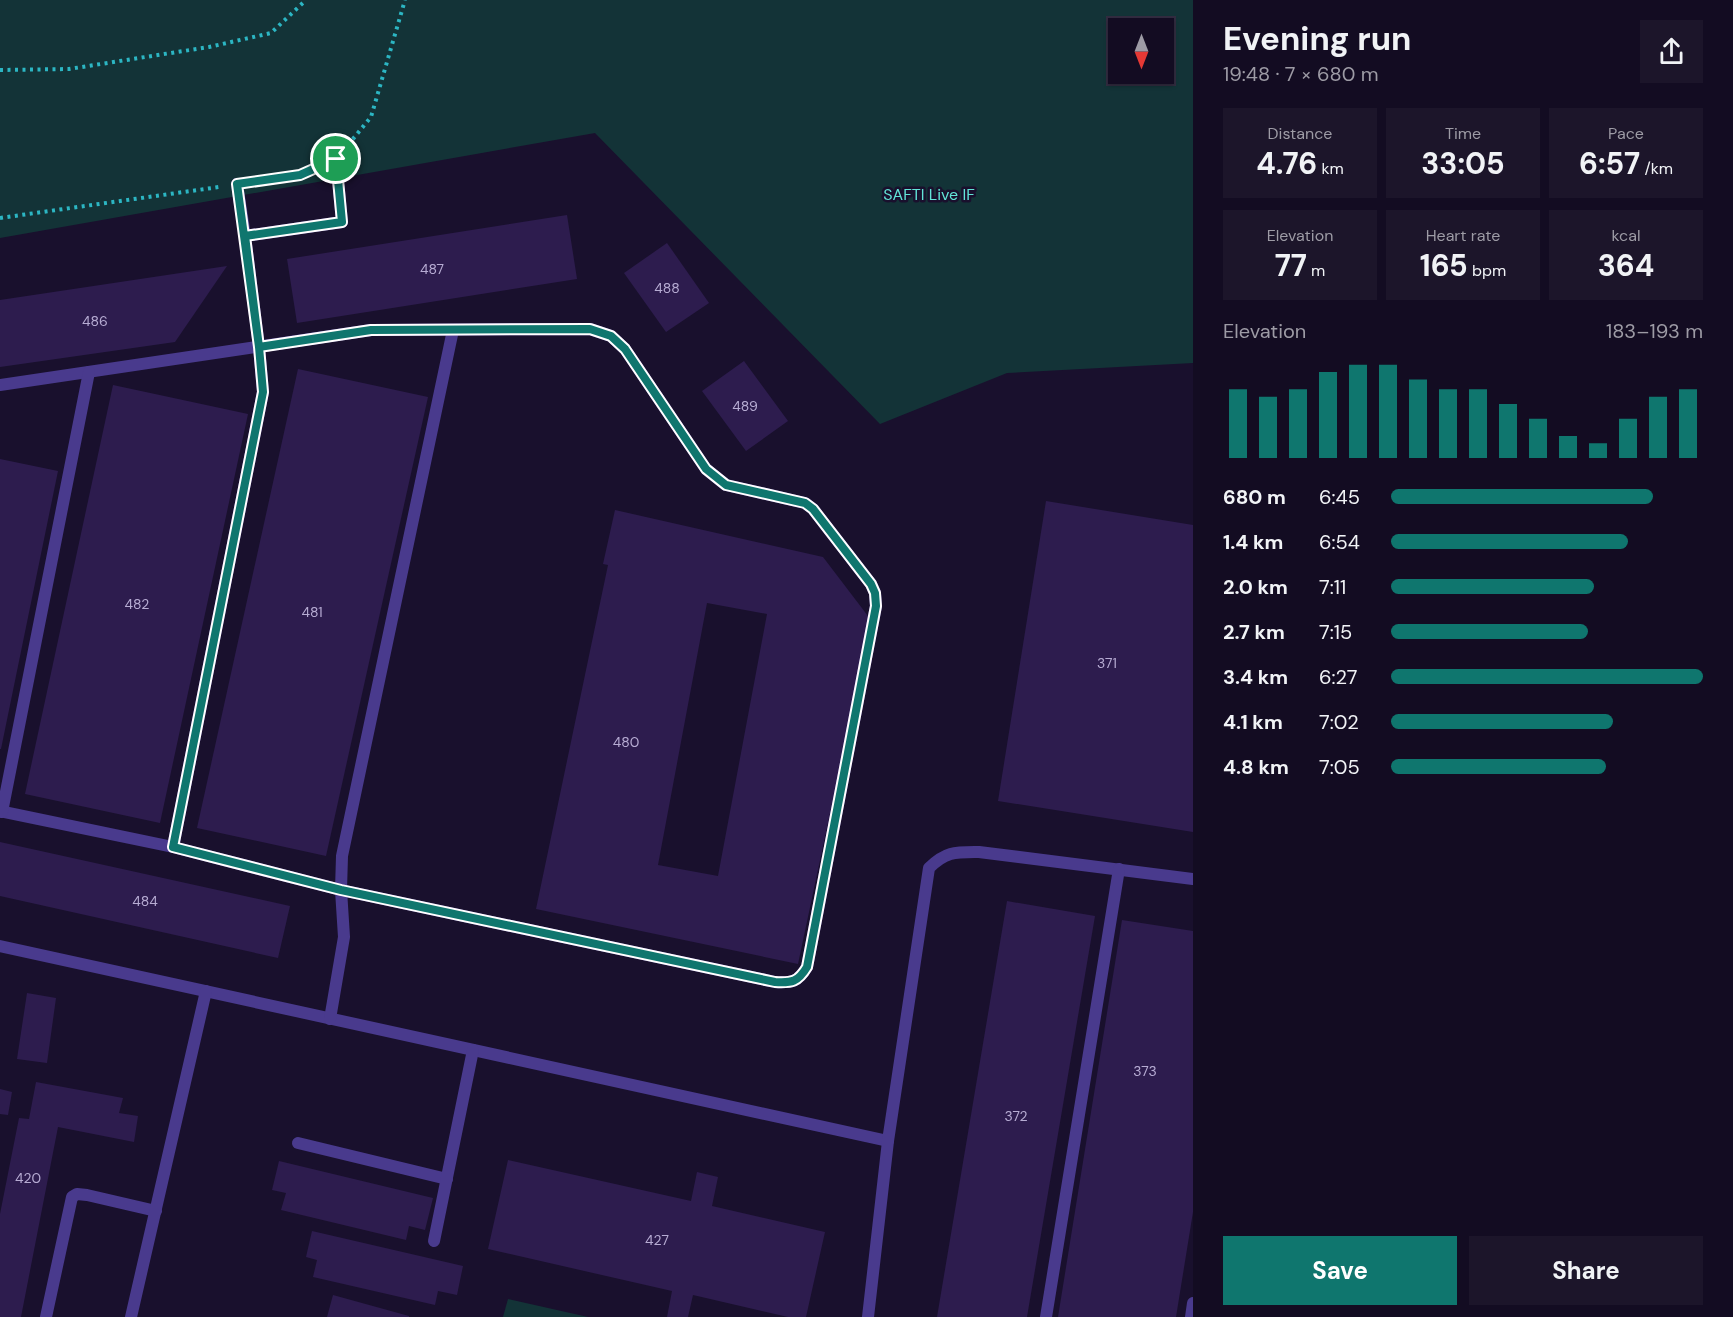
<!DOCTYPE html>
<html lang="en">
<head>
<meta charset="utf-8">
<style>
  body { margin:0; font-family:"DM Sans",sans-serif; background:#1c152a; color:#f1f3f6; height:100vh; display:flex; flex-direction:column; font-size:22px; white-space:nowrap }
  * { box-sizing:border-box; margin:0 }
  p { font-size:20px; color:#9d9ba5 }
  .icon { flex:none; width:33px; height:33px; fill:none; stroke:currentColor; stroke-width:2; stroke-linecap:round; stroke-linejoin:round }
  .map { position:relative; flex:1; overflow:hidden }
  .panel { display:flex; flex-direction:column; background:#130c22; width:540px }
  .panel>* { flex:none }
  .needle { width:39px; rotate:180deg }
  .controls { position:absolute; left:1108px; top:18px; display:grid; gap:12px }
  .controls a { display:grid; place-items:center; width:66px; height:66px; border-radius:0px; background:#130c22; box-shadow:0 2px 4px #0004,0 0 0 2px #322c40; font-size:30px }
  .pin { position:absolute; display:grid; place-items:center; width:51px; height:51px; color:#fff; margin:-26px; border:3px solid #fff; border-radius:50%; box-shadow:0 2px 6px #0007 }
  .round { display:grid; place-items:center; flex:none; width:63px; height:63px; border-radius:0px; background:#1c152a }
  .overview { display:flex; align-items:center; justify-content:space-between; height:102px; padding:0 30px }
  h1 { font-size:33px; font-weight:700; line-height:45px }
  .figures { display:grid; grid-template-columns:repeat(3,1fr); gap:9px; height:102px; padding:6px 30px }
  .figures div { display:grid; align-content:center; border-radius:0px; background:#1c152a; text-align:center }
  .figures b { font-size:30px; font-weight:700 }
  .figures small { font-size:16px; font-weight:400 }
  .figures p { font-size:16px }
  .chart { height:168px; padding:12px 30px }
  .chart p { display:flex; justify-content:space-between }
  .chart svg { width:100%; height:108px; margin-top:6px; stroke:#0f766e; stroke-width:6 }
  .action { display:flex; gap:12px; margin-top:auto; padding:12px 30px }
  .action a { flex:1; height:69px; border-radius:0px; background:#0f766e; color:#fff; font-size:24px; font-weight:700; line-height:69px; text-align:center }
  .action a+a { background:#1c152a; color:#f1f3f6 }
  ul { padding:0 30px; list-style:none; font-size:20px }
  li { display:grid; grid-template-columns:96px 72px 1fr; align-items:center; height:45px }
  li i { height:15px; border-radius:8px; background:#0f766e }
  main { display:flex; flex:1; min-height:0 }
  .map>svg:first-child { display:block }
  .green { fill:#133337; fill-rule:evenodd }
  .building { fill:#2d1c4e; fill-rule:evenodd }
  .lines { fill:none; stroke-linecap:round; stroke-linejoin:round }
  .path { stroke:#2cb6c3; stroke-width:4; stroke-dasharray:3 4.5; stroke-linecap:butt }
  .service { stroke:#493a8d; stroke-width:12 }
  .route-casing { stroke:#fff; stroke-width:12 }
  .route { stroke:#0f766e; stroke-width:8 }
  .labels { text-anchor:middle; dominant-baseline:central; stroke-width:5; stroke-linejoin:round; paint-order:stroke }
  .number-label { font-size:14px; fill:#b7acd3 }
  .park-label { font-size:16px; fill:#62e5d8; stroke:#19102d }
</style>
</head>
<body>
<main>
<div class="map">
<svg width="1193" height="1317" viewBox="0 0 1193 1317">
  <rect width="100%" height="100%" fill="#19102d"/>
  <g class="green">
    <path d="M 0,0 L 1193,0 L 1193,363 L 1007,373 L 880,424 L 595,133 L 0,238 ZM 1119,28 L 1164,28 L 1164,74 L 1119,74 Z"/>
    <path d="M 508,1299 L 588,1317 L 503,1317 Z"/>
  </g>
  <g class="building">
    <path d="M 567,215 L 577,279 L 297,323 L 287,259 Z"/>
    <path d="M 667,243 L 709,303 L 666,332 L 624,273 Z"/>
    <path d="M 227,266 L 175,342 L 0,367 L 0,300 Z"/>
    <path d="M 744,361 L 788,421 L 746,451 L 702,391 Z"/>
    <path d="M 298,369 L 428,397 L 326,856 L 197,828 Z"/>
    <path d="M 113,385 L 248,414 L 160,823 L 25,794 Z"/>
    <path d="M 0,459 L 58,471 L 1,749 L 0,749 Z"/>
    <path d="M 1046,501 L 1193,525 L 1193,832 L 998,801 Z"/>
    <path d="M 615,510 L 823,557 L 871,620 L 798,964 L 536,909 L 608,565 L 603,564 ZM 707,603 L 767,614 L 718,876 L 658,865 Z"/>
    <path d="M 0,842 L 290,906 L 278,958 L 0,896 Z"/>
    <path d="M 1007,901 L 1095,916 L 1027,1317 L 937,1317 Z"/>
    <path d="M 1122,920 L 1193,931 L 1193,1212 L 1176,1317 L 1058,1317 Z"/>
    <path d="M 27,993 L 56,998 L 47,1063 L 17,1059 Z"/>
    <path d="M 36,1082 L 123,1098 L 119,1113 L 138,1116 L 134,1142 L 58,1127 L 21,1317 L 0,1317 L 0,1214 L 19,1118 L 29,1119 Z"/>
    <path d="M 0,1089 L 12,1092 L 8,1115 L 0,1114 Z"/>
    <path d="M 508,1160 L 691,1201 L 697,1172 L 718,1177 L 712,1206 L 825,1232 L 806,1317 L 788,1317 L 693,1295 L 688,1317 L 667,1317 L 672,1291 L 488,1249 Z"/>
    <path d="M 279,1161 L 433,1198 L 425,1230 L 409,1226 L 406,1240 L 281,1210 L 286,1193 L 272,1190 Z"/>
    <path d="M 312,1231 L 463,1266 L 457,1295 L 438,1291 L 435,1305 L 313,1277 L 317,1260 L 306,1257 Z"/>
    <path d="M 333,1295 L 409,1316 L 409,1317 L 327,1317 Z"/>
  </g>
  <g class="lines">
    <g class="path">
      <path d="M 0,70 L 69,69 L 209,47 L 271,33 L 306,0"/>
      <path d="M 348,145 L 371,117 L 405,0"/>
      <path d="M 256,181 L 300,175 L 318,167"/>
      <path d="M 0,218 L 219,187"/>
    </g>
    <g class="service">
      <path d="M 237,184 L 245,236"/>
      <path d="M 0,385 L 371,330 L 590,329 L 611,336 L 625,349 L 706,469 L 726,485 L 805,503 L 813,509 L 871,584 L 875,593 L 876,606 L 807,967 C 798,982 792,983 775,982 L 341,890 L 173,847 L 0,811"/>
      <path d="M 2,812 L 89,372"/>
      <path d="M 173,847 L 263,392 L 259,347 L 245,236 L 342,222 L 336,159"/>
      <path d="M 0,946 L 888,1141"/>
      <path d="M 330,1019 L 344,937 L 341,890 L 342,856 L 453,330"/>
      <path d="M 298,1143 L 447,1179"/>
      <path d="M 434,1241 L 473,1050"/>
      <path d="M 46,1317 L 72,1197 L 77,1194 L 87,1195 L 156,1211"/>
      <path d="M 131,1317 L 206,991"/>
      <path d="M 868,1317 L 888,1141 L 929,868 C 946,851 956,852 979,852 L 1193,879"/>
      <path d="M 1046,1317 L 1119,869"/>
      <path d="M 1191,1317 L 1193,1303"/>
    </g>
  </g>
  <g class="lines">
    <defs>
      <path id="route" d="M 336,159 L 300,175 L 237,184 L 259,347 L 263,392 L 173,847 L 341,890 L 775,982 C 792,983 798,982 807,967 L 876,606 L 875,593 L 871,584 L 813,509 L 805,503 L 726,485 L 706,469 L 625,349 L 611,336 L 590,329 L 371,330 L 259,347 L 245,236 L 342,222 L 336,159"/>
    </defs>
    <use href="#route" class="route-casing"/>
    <use href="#route" class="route"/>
  </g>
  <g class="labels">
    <g class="number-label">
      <text x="432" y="269">487</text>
      <text x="667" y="288">488</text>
      <text x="95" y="321">486</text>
      <text x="745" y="406">489</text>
      <text x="137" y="604">482</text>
      <text x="312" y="612">481</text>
      <text x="1107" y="663">371</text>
      <text x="626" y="742">480</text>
      <text x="145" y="901">484</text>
      <text x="1145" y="1071">373</text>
      <text x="1016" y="1116">372</text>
      <text x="28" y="1178">420</text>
      <text x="657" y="1240">427</text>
    </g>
    <g class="park-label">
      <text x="929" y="194">SAFTI Live IF</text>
    </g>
  </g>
</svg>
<div class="controls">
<a><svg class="needle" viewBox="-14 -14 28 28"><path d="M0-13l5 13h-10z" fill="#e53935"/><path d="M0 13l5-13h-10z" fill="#9d9ba5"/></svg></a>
</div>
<div class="pin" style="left:336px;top:159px;background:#1e9e55"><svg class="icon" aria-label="arrive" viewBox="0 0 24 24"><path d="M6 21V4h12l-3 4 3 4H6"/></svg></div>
</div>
<section class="panel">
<div class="overview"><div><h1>Evening run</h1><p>19:48 · 7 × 680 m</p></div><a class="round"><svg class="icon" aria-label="share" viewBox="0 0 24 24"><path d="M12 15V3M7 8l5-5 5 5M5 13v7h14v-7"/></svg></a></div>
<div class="figures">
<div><p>Distance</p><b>4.76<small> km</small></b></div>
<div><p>Time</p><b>33:05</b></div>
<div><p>Pace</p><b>6:57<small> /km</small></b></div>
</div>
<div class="figures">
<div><p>Elevation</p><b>77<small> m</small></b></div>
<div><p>Heart rate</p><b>165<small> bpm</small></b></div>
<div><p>kcal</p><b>364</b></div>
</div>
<div class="chart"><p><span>Elevation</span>183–193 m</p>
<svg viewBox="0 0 160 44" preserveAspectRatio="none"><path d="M5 44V16M15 44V19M25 44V16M35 44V9M45 44V6M55 44V6M65 44V12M75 44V16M85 44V16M95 44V22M105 44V28M115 44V35M125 44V38M135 44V28M145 44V19M155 44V16"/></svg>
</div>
<ul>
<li><b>680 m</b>6:45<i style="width:84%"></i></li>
<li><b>1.4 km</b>6:54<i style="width:76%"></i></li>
<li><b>2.0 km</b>7:11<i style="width:65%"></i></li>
<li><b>2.7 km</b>7:15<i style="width:63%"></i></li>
<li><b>3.4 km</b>6:27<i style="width:100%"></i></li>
<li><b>4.1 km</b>7:02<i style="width:71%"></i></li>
<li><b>4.8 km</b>7:05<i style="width:69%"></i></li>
</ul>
<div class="action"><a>Save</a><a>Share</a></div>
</section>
</main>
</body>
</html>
